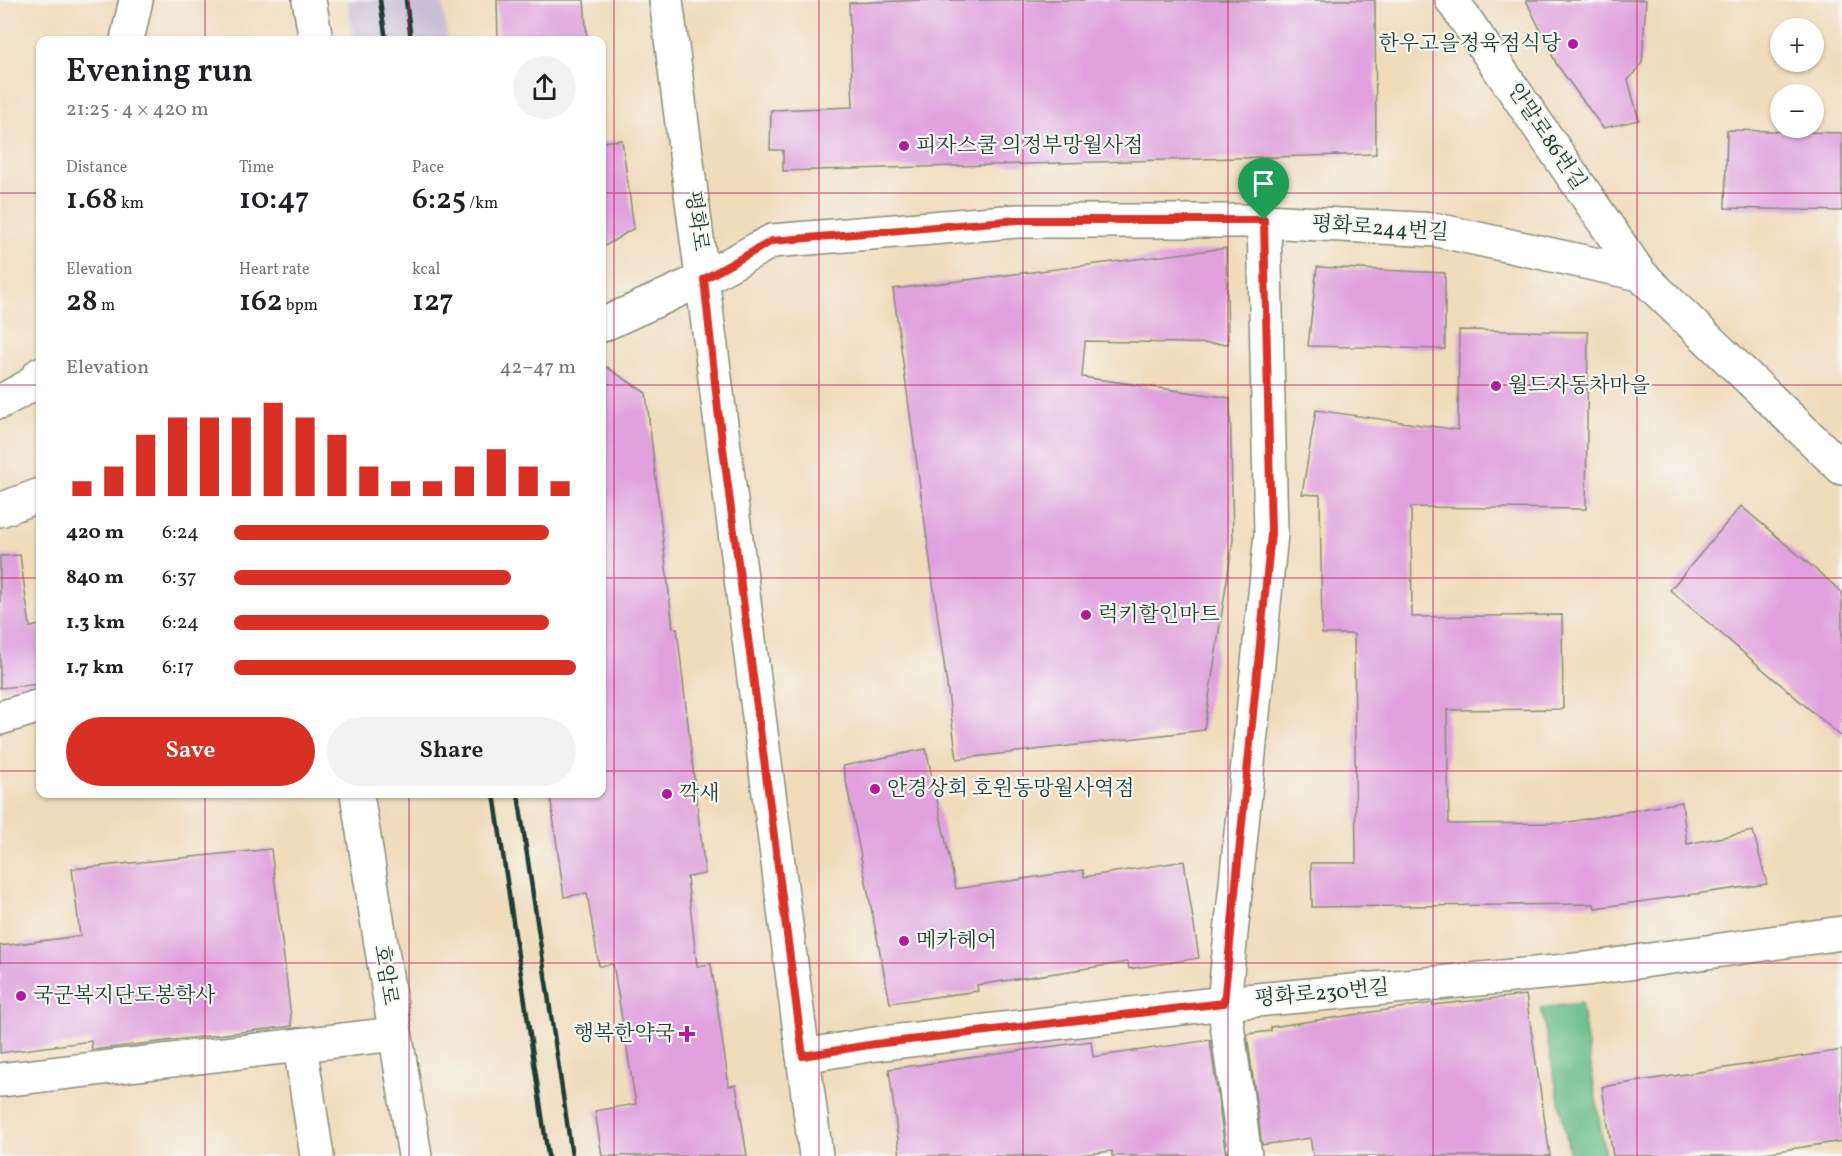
<!DOCTYPE html>
<html lang="en">
<head>
<meta charset="utf-8">
<style>
  body { margin:0; font-family:Vollkorn,"Noto Serif KR",serif; background:#f2f2f2; color:#202124; height:100vh; display:flex; flex-direction:column; font-size:22px; white-space:nowrap }
  * { box-sizing:border-box; margin:0 }
  p { font-size:20px; color:#757577 }
  .icon { flex:none; width:33px; height:33px; fill:none; stroke:currentColor; stroke-width:2; stroke-linecap:round; stroke-linejoin:round }
  .map { position:relative; flex:1; overflow:hidden }
  .sheet { position:absolute; left:36px; top:36px; width:570px; height:762px; display:flex; flex-direction:column; background:#fff; border-radius:12px; box-shadow:0 2px 4px #0004 }
  .sheet>* { flex:none }
  .buttons { position:absolute; left:1770px; top:18px; display:grid; gap:12px }
  .buttons a { display:grid; place-items:center; width:54px; height:54px; border-radius:50%; background:#fff; box-shadow:0 2px 4px #0004; font-size:30px }
  .pin { position:absolute; display:grid; place-items:center; width:51px; height:51px; color:#fff; margin:-62px -26px; border-radius:50% 50% 50% 0; rotate:-45deg; box-shadow:0 0 6px #0007 }
  .pin .icon { rotate:45deg }
  .round { display:grid; place-items:center; flex:none; width:63px; height:63px; border-radius:32px; background:#f2f2f2 }
  .summary { display:flex; align-items:center; justify-content:space-between; height:102px; padding:0 30px }
  h1 { font-size:33px; font-weight:600; line-height:45px }
  .figures { display:grid; grid-template-columns:repeat(3,1fr); gap:9px; height:102px; padding:6px 30px }
  .figures div { display:grid; align-content:center }
  .figures b { font-size:30px; font-weight:600 }
  .figures small { font-size:16px; font-weight:400 }
  .figures p { font-size:16px }
  .chart { height:168px; padding:12px 30px }
  .chart p { display:flex; justify-content:space-between }
  .chart svg { width:100%; height:108px; margin-top:6px; stroke:#d93025; stroke-width:6 }
  .primary-button { display:flex; gap:12px; margin-top:auto; padding:12px 30px }
  .primary-button a { flex:1; height:69px; border-radius:36px; background:#d93025; color:#fff; font-size:24px; font-weight:600; line-height:69px; text-align:center }
  .primary-button a+a { background:#f2f2f2; color:#202124 }
  ul { padding:0 30px; list-style:none; font-size:20px }
  li { display:grid; grid-template-columns:96px 72px 1fr; align-items:center; height:45px }
  li i { height:15px; border-radius:8px; background:#d93025 }
  .map>svg:first-child { display:block }
  .industrial { fill:#cbbfd5 }
  .forest { fill:#6cbe8a; stroke:#467e5f; stroke-width:1.5 }
  .building { fill:#e0a1de }
  .lines { fill:none; stroke-linecap:round; stroke-linejoin:round }
  .minor-casing { stroke:#888c78; stroke-width:36 }
  .secondary-casing { stroke:#888c78; stroke-width:36 }
  .minor { stroke:#fff; stroke-width:33 }
  .secondary { stroke:#fff; stroke-width:33 }
  .rail { stroke:#1f3d34; stroke-width:4.5 }
  .route-casing { stroke:#fff; stroke-width:12 }
  .route { stroke:#d93025; stroke-width:8 }
  .grid { fill:none; stroke:#c2185b; stroke-width:1.5; stroke-opacity:0.55 }
  .poi-dot { fill:#b5179e; stroke:#f6f6f2; stroke-width:2 }
  .labels { text-anchor:middle; dominant-baseline:central; stroke-width:4.5; stroke-linejoin:round; paint-order:stroke }
  .poi-label { font-size:21px; fill:#1f3d34; stroke:#f6f6f2; text-anchor:start }
  .street-label { font-size:21px; fill:#1f3d34; stroke:#f6f6f2 }
</style>
</head>
<body>
<div class="map">
<svg width="1842" height="1156" viewBox="0 0 1842 1156">
  <rect width="100%" height="100%" fill="#f6f6f2"/>
  <filter id="ink" filterUnits="userSpaceOnUse"><feTurbulence type="fractalNoise" baseFrequency=".0167" numOctaves="2"/><feDisplacementMap in="SourceGraphic" scale="12" xChannelSelector="R" yChannelSelector="G"/><feConvolveMatrix kernelMatrix="1 2 1 2 8 2 1 2 1" color-interpolation-filters="sRGB"/></filter>
  <filter id="wash" filterUnits="userSpaceOnUse"><feTurbulence type="fractalNoise" baseFrequency=".008" numOctaves="4" result="noise"/><feDisplacementMap in="SourceGraphic" scale="24" xChannelSelector="R" yChannelSelector="G"/><feGaussianBlur stdDeviation="1.35" result="paint"/><feColorMatrix in="noise" values="0 0 0 0 0 0 0 0 0 0 0 0 0 0 0 0 0 1.4 0 .05"/><feComposite in="paint" operator="in"/></filter>
  <g filter="url(#wash)">
    <rect width="100%" height="100%" fill="#f0dcbb"/>
    <path class="industrial" d="M 347,0 L 442,0 L 448,40 L 354,40 Z"/>
    <path class="forest" d="M 1581,1003 L 1605,1156 L 1570,1156 L 1541,1008 Z"/>
    <g id="blocks">
      <g class="building">
        <path d="M 497,0 L 584,0 L 587,40 L 498,40 Z"/>
        <path d="M 923,0 L 1375,0 L 1376,154 L 783,171 L 783,150 L 770,150 L 771,110 L 853,107 L 849,3 Z"/>
        <path d="M 1526,0 L 1646,0 L 1642,63 L 1628,80 L 1639,120 L 1603,128 L 1557,65 Z"/>
        <path d="M 1727,130 L 1842,133 L 1842,211 L 1725,208 Z"/>
        <path d="M 622,140 L 634,228 L 602,248 L 602,142 Z"/>
        <path d="M 1226,248 L 1228,344 L 1085,341 L 1082,377 L 1230,398 L 1233,540 L 1204,730 L 957,759 L 893,289 Z"/>
        <path d="M 1317,267 L 1445,273 L 1445,349 L 1308,346 Z"/>
        <path d="M 1459,330 L 1588,332 L 1586,509 L 1411,507 L 1412,617 L 1562,615 L 1563,709 L 1447,710 L 1449,824 L 1563,823 L 1682,802 L 1687,844 L 1753,831 L 1767,884 L 1595,908 L 1594,904 L 1312,907 L 1311,863 L 1356,863 L 1354,634 L 1322,634 L 1320,495 L 1302,494 L 1316,410 L 1458,430 Z"/>
        <path d="M 602,364 L 646,393 L 673,628 L 677,628 L 705,874 L 687,877 L 697,966 L 711,964 L 729,1086 L 736,1085 L 747,1156 L 602,1156 L 595,1111 L 636,1104 L 613,964 L 599,966 L 587,893 L 564,897 L 550,794 L 602,794 Z"/>
        <path d="M 1741,506 L 1842,592 L 1842,737 L 1670,590 Z"/>
        <path d="M 20,555 L 30,627 L 40,625 L 40,684 L 0,688 L 0,556 Z"/>
        <path d="M 926,749 L 956,889 L 1083,870 L 1084,877 L 1184,861 L 1199,958 L 1129,969 L 1128,962 L 977,985 L 978,991 L 890,1003 L 843,766 Z"/>
        <path d="M 271,849 L 292,1026 L 92,1050 L 91,1041 L 0,1053 L 0,946 L 80,936 L 72,869 Z"/>
        <path d="M 1526,995 L 1550,1156 L 1313,1156 L 1310,1138 L 1262,1145 L 1247,1034 L 1271,1031 L 1271,1027 L 1433,1003 L 1433,1005 Z"/>
        <path d="M 1210,1040 L 1226,1156 L 1112,1156 L 1112,1151 L 1071,1156 L 900,1156 L 889,1069 L 1091,1041 L 1093,1057 Z"/>
        <path d="M 1842,1050 L 1842,1141 L 1745,1156 L 1613,1156 L 1602,1087 Z"/>
      </g>
    </g>
  </g>
  <g filter="url(#ink)">
    <use href="#blocks" fill-opacity="0" stroke="#888c78" stroke-width="1.5"/>
    <g class="lines">
      <defs>
        <g id="minor">
          <path d="M 309,0 L 316,40"/>
          <path d="M 1452,0 L 1640,274"/>
          <path d="M 127,40 L 136,0"/>
          <path d="M 602,325 L 703,279 L 772,241 L 1017,221 L 1264,221 L 1437,230 L 1640,274 L 1842,468"/>
          <path d="M 0,402 L 31,385 L 40,374"/>
          <path d="M 0,510 L 40,495"/>
          <path d="M 0,718 L 40,706"/>
          <path d="M 357,794 L 415,1156"/>
          <path d="M 300,1045 L 317,1156"/>
          <path d="M 803,1056 L 875,1044 L 1224,1003 L 1586,969 L 1842,933"/>
          <path d="M 0,1080 L 395,1034"/>
          <path d="M 1245,1156 L 1224,1003 L 1271,534 L 1264,221"/>
        </g>
        <path id="secondary" d="M 666,0 L 816,1156"/>
      </defs>
      <use href="#minor" class="minor-casing"/>
      <use href="#secondary" class="secondary-casing"/>
      <use href="#minor" class="minor"/>
      <use href="#secondary" class="secondary"/>
      <g class="rail">
        <path d="M 380,0 L 386,40"/>
        <path d="M 406,0 L 411,40"/>
        <path d="M 494,794 L 548,1156"/>
        <path d="M 518,794 L 572,1156"/>
      </g>
    </g>
  </g>
  <g class="lines" filter="url(#ink)">
    <defs>
      <path id="route" d="M 1017,220 L 1264,220 L 1271,534 L 1224,1003 L 875,1044 L 803,1056 L 718,410 L 704,279 L 772,241 Z"/>
    </defs>
    <use href="#route" class="route-casing"/>
    <use href="#route" class="route"/>
  </g>
  <path class="grid" d="M 205,0 L 205,40M 409,0 L 409,40M 614,0 L 614,1156M 819,0 L 819,1156M 1023,0 L 1023,1156M 1228,0 L 1228,1156M 1433,0 L 1433,1156M 1637,0 L 1637,1156M 0,193 L 40,193M 602,193 L 1842,193M 0,385 L 40,385M 602,385 L 1842,385M 0,578 L 40,578M 602,578 L 1842,578M 0,771 L 40,771M 602,771 L 1842,771M 205,794 L 205,1156M 409,794 L 409,1156M 0,963 L 1842,963"/>
  <g class="poi-dot">
    <circle cx="1573" cy="44" r="6"/>
    <circle cx="904" cy="146" r="6"/>
    <circle cx="1496" cy="386" r="6"/>
    <circle cx="1086" cy="615" r="6"/>
    <circle cx="875" cy="789" r="6"/>
    <circle cx="667" cy="794" r="6"/>
    <circle cx="904" cy="941" r="6"/>
    <circle cx="21" cy="996" r="6"/>
    <path d="M684 1025h6v6h6v6h-6v6h-6v-6h-6v-6h6z"/>
  </g>
  <g class="labels">
    <g class="poi-label">
      <text x="1561" y="44" text-anchor="end">한우고을정육점식당</text>
      <text x="916" y="146">피자스쿨 의정부망월사점</text>
      <text x="1508" y="386">월드자동차마을</text>
      <text x="1098" y="615">럭키할인마트</text>
      <text x="887" y="789">안경상회 호원동망월사역점</text>
      <text x="679" y="794">깍새</text>
      <text x="916" y="941">메카헤어</text>
      <text x="33" y="996">국군복지단도봉학사</text>
      <text x="675" y="1034" text-anchor="end">행복한약국</text>
    </g>
    <g class="street-label">
      <text transform="translate(1546 137) rotate(56)">안말로86번길</text>
      <text transform="translate(696 221) rotate(82)">평화로</text>
      <text transform="translate(1380 229) rotate(4)">평화로244번길</text>
      <text transform="translate(385 975) rotate(81)">호암로</text>
      <text transform="translate(1322 994) rotate(-5)">평화로230번길</text>
    </g>
  </g>
</svg>
<div class="buttons">
<a>+</a>
<a>−</a>
</div>
<div class="pin" style="left:1264px;top:220px;background:#1e9e55"><svg class="icon" aria-label="arrive" viewBox="0 0 24 24"><path d="M6 21V4h12l-3 4 3 4H6"/></svg></div>
<section class="sheet">
<div class="summary"><div><h1>Evening run</h1><p>21:25 · 4 × 420 m</p></div><a class="round"><svg class="icon" aria-label="share" viewBox="0 0 24 24"><path d="M12 15V3M7 8l5-5 5 5M5 13v7h14v-7"/></svg></a></div>
<div class="figures">
<div><p>Distance</p><b>1.68<small> km</small></b></div>
<div><p>Time</p><b>10:47</b></div>
<div><p>Pace</p><b>6:25<small> /km</small></b></div>
</div>
<div class="figures">
<div><p>Elevation</p><b>28<small> m</small></b></div>
<div><p>Heart rate</p><b>162<small> bpm</small></b></div>
<div><p>kcal</p><b>127</b></div>
</div>
<div class="chart"><p><span>Elevation</span>42–47 m</p>
<svg viewBox="0 0 160 44" preserveAspectRatio="none"><path d="M5 44V38M15 44V32M25 44V19M35 44V12M45 44V12M55 44V12M65 44V6M75 44V12M85 44V19M95 44V32M105 44V38M115 44V38M125 44V32M135 44V25M145 44V32M155 44V38"/></svg>
</div>
<ul>
<li><b>420 m</b>6:24<i style="width:92%"></i></li>
<li><b>840 m</b>6:37<i style="width:81%"></i></li>
<li><b>1.3 km</b>6:24<i style="width:92%"></i></li>
<li><b>1.7 km</b>6:17<i style="width:100%"></i></li>
</ul>
<div class="primary-button"><a>Save</a><a>Share</a></div>
</section>
</div>
</body>
</html>
